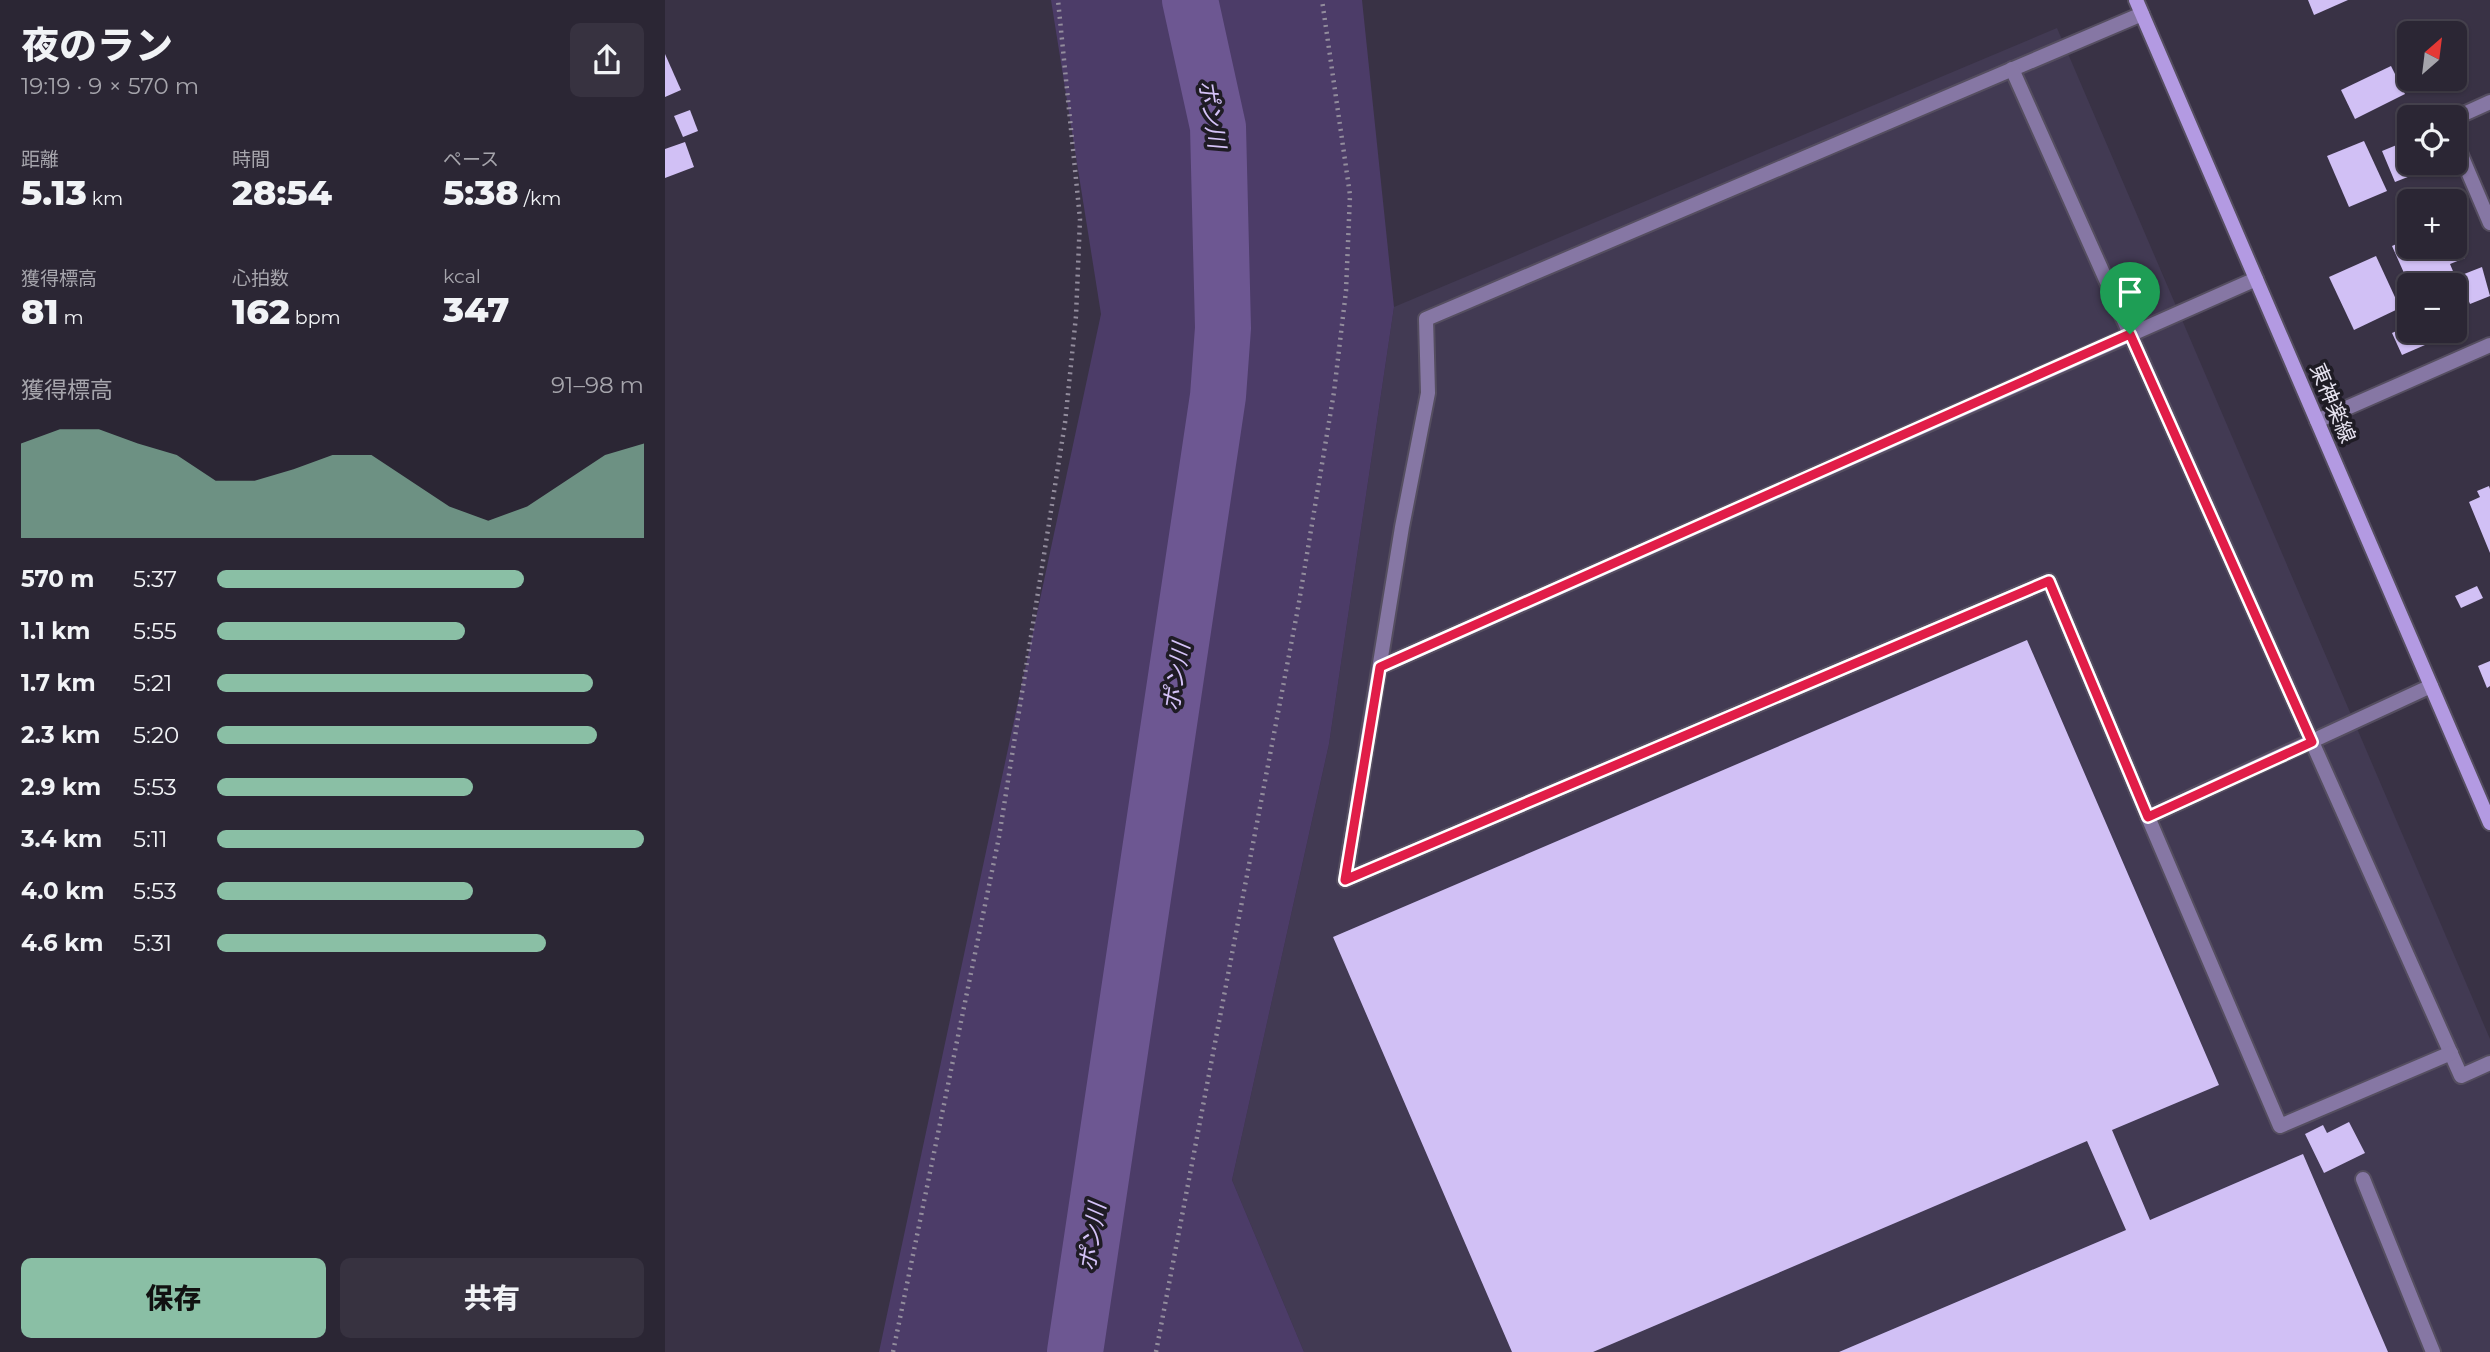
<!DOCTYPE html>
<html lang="ja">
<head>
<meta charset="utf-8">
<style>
  body { margin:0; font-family:Montserrat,"Noto Sans JP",sans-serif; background:#373240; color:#f1f3f6; height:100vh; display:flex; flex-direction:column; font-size:26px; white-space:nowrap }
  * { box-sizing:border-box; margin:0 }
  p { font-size:23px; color:#a6a5ac }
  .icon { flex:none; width:38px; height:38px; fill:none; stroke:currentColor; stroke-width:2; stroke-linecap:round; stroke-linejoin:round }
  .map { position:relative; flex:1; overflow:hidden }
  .sheet { display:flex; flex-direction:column; background:#2b2634; width:665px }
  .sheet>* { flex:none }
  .needle { width:46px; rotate:28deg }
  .controls { position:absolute; left:1732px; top:21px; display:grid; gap:14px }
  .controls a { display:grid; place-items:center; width:70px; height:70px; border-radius:10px; background:#2b2634; box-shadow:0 2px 5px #0004,0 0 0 2px #47434f; font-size:35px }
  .pin { position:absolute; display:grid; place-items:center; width:60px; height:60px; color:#fff; margin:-72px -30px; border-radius:50% 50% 50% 0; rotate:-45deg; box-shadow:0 0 7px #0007 }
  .pin .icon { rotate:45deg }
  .round { display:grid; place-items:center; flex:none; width:74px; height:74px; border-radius:10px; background:#373240 }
  .overview { display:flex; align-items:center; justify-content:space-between; height:119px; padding:0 21px }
  h1 { font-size:38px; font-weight:800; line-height:52px }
  .stats { display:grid; grid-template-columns:repeat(3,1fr); gap:10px; height:119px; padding:7px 21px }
  .stats div { display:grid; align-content:center }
  .stats b { font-size:35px; font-weight:800 }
  .stats small { font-size:19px; font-weight:400 }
  .stats p { font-size:19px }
  .chart { height:196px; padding:14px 21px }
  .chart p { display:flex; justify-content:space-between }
  .chart svg { width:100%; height:126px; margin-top:7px; fill:#8abfa5; opacity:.7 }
  .action { display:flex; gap:14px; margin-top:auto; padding:14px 21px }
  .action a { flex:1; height:80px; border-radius:10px; background:#8abfa5; color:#111; font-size:28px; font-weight:800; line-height:80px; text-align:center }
  .action a+a { background:#373240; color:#f1f3f6 }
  ul { padding:0 21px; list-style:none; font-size:23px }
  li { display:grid; grid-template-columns:112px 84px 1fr; align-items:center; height:52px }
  li i { height:18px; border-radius:9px; background:#8abfa5 }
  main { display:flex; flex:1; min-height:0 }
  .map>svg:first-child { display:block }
  .built { fill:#423a53 }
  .green { fill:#4c3c68 }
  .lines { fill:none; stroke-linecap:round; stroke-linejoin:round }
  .river { stroke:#6d5792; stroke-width:56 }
  .building { fill:#d1c0f5 }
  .service-casing { stroke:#554e60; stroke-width:18 }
  .minor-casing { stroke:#554e60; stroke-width:18 }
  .secondary-casing { stroke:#554e60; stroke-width:18 }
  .path { stroke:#938d9d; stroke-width:4.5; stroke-dasharray:2 5; stroke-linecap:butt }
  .service { stroke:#8677a4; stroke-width:14 }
  .minor { stroke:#8677a4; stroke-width:14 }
  .secondary { stroke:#b39ae2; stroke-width:14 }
  .route-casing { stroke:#fff; stroke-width:14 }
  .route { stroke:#e11d48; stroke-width:9 }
  .labels { text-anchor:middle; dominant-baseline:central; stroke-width:7; stroke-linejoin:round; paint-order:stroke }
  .street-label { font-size:21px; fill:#e7e3f0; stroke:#1f1c25 }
  .water-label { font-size:23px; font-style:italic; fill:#d5c3f8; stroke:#1f1c25 }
</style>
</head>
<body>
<main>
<section class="sheet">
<div class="overview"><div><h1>夜のラン</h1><p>19:19 · 9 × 570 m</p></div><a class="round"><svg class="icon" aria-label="share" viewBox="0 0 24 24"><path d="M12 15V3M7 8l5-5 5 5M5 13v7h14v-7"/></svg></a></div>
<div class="stats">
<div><p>距離</p><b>5.13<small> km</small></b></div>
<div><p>時間</p><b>28:54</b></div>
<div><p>ペース</p><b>5:38<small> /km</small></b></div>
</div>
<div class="stats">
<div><p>獲得標高</p><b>81<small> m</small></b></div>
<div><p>心拍数</p><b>162<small> bpm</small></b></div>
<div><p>kcal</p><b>347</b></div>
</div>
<div class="chart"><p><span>獲得標高</span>91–98 m</p>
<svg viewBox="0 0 160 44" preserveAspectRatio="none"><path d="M0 44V11L10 6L20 6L30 11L40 15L50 24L60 24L70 20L80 15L90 15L100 24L110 33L120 38L130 33L140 24L150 15L160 11V44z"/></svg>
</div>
<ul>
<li><b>570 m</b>5:37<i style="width:72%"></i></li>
<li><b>1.1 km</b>5:55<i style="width:58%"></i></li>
<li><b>1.7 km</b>5:21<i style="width:88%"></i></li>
<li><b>2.3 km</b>5:20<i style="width:89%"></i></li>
<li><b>2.9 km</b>5:53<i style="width:60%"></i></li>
<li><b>3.4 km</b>5:11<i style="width:100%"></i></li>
<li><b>4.0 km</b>5:53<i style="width:60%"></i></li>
<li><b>4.6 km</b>5:31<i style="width:77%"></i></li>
</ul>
<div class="action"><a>保存</a><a>共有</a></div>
</section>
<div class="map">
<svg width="1825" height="1352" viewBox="0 0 1825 1352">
  <rect width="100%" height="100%" fill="#393245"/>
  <path class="built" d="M 1392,28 L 1825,1039 L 1825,1352 L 639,1352 L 567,1180 L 664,744 L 729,307 Z"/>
  <path class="green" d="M 386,0 L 697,0 L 729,307 L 664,744 L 567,1180 L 639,1352 L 214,1352 L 436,314 Z"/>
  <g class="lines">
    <path class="river" d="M 410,1352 L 553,396 L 558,328 L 553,127 L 525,0"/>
  </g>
  <g class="building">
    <path d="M 1643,0 L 1683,0 L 1649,15 Z"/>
    <path d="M 0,54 L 16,90 L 0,97 Z"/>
    <path d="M 1726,66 L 1740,94 L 1690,119 L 1676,90 Z"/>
    <path d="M 25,110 L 33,131 L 18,137 L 9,116 Z"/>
    <path d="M 1699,141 L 1722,191 L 1684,207 L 1662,156 Z"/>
    <path d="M 20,142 L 29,167 L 0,178 L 0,149 Z"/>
    <path d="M 1739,142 L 1745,163 L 1749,163 L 1753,173 L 1730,182 L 1717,151 Z"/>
    <path d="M 1790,237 L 1800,258 L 1785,264 L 1790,276 L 1772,284 L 1767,272 L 1743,282 L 1727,246 L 1745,238 L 1745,247 L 1790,247 Z"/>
    <path d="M 1711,256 L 1735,308 L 1689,330 L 1664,277 Z"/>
    <path d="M 1817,267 L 1825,296 L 1805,304 L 1794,276 Z"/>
    <path d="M 1745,325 L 1745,331 L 1753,331 L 1760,345 L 1737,355 L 1727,333 Z"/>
    <path d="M 1824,486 L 1825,489 L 1825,553 L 1804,502 L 1815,497 L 1812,491 Z"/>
    <path d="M 1812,586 L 1818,598 L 1796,608 L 1790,596 Z"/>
    <path d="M 1362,640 L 1554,1085 L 1447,1130 L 1485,1220 L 1638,1154 L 1723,1352 L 1174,1352 L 1461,1230 L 1422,1141 L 928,1352 L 847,1352 L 668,937 Z"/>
    <path d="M 1825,661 L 1825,686 L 1822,688 L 1813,666 Z"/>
    <path d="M 1684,1122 L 1700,1153 L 1659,1173 L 1640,1134 L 1658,1125 L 1662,1133 Z"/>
  </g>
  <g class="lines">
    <defs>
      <g id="service">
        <path d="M 1477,14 L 761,319 L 763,393 L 737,527 L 680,880 L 1384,581 L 1483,817 L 1766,686"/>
        <path d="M 1347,69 L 1796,1076 L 1825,1063"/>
        <path d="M 715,667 L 1591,279"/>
        <path d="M 1483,817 L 1615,1126 L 1786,1053"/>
        <path d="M 1698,1179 L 1768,1352"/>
      </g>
      <g id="minor">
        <path d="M 1790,118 L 1825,102"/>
        <path d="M 1790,141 L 1825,223"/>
        <path d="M 1652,421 L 1825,345"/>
      </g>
      <path id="secondary" d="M 1471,0 L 1825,823"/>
    </defs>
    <use href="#service" class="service-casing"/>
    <use href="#minor" class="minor-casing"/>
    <use href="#secondary" class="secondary-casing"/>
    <g class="path">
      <path d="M 228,1352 L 334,837 L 400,423 L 411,316 L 415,219 L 393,0"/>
      <path d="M 491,1352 L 633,608 L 669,392 L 681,291 L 685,195 L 657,0"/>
    </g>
    <use href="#service" class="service"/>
    <use href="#minor" class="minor"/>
    <use href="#secondary" class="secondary"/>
  </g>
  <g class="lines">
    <defs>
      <path id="route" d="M 1465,334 L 1647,742 L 1483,817 L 1384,581 L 680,880 L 715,667 Z"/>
    </defs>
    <use href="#route" class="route-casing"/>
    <use href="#route" class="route"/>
  </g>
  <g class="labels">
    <g class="street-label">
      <text transform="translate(1668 403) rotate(67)">東神楽線</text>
    </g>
    <g class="water-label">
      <text transform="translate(547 114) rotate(81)">ポン川</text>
      <text transform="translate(511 677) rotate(-81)">ポン川</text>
      <text transform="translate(427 1237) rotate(-81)">ポン川</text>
    </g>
  </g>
</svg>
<div class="controls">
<a><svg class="needle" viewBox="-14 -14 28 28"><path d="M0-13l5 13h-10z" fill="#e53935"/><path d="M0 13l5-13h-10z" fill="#a6a5ac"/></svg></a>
<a><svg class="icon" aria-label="locate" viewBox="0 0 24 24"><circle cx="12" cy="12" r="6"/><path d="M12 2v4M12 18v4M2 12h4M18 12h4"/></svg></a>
<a>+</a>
<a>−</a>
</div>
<div class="pin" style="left:1465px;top:334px;background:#1e9e55"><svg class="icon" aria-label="arrive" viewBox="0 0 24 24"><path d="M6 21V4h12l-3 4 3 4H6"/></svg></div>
</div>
</main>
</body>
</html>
